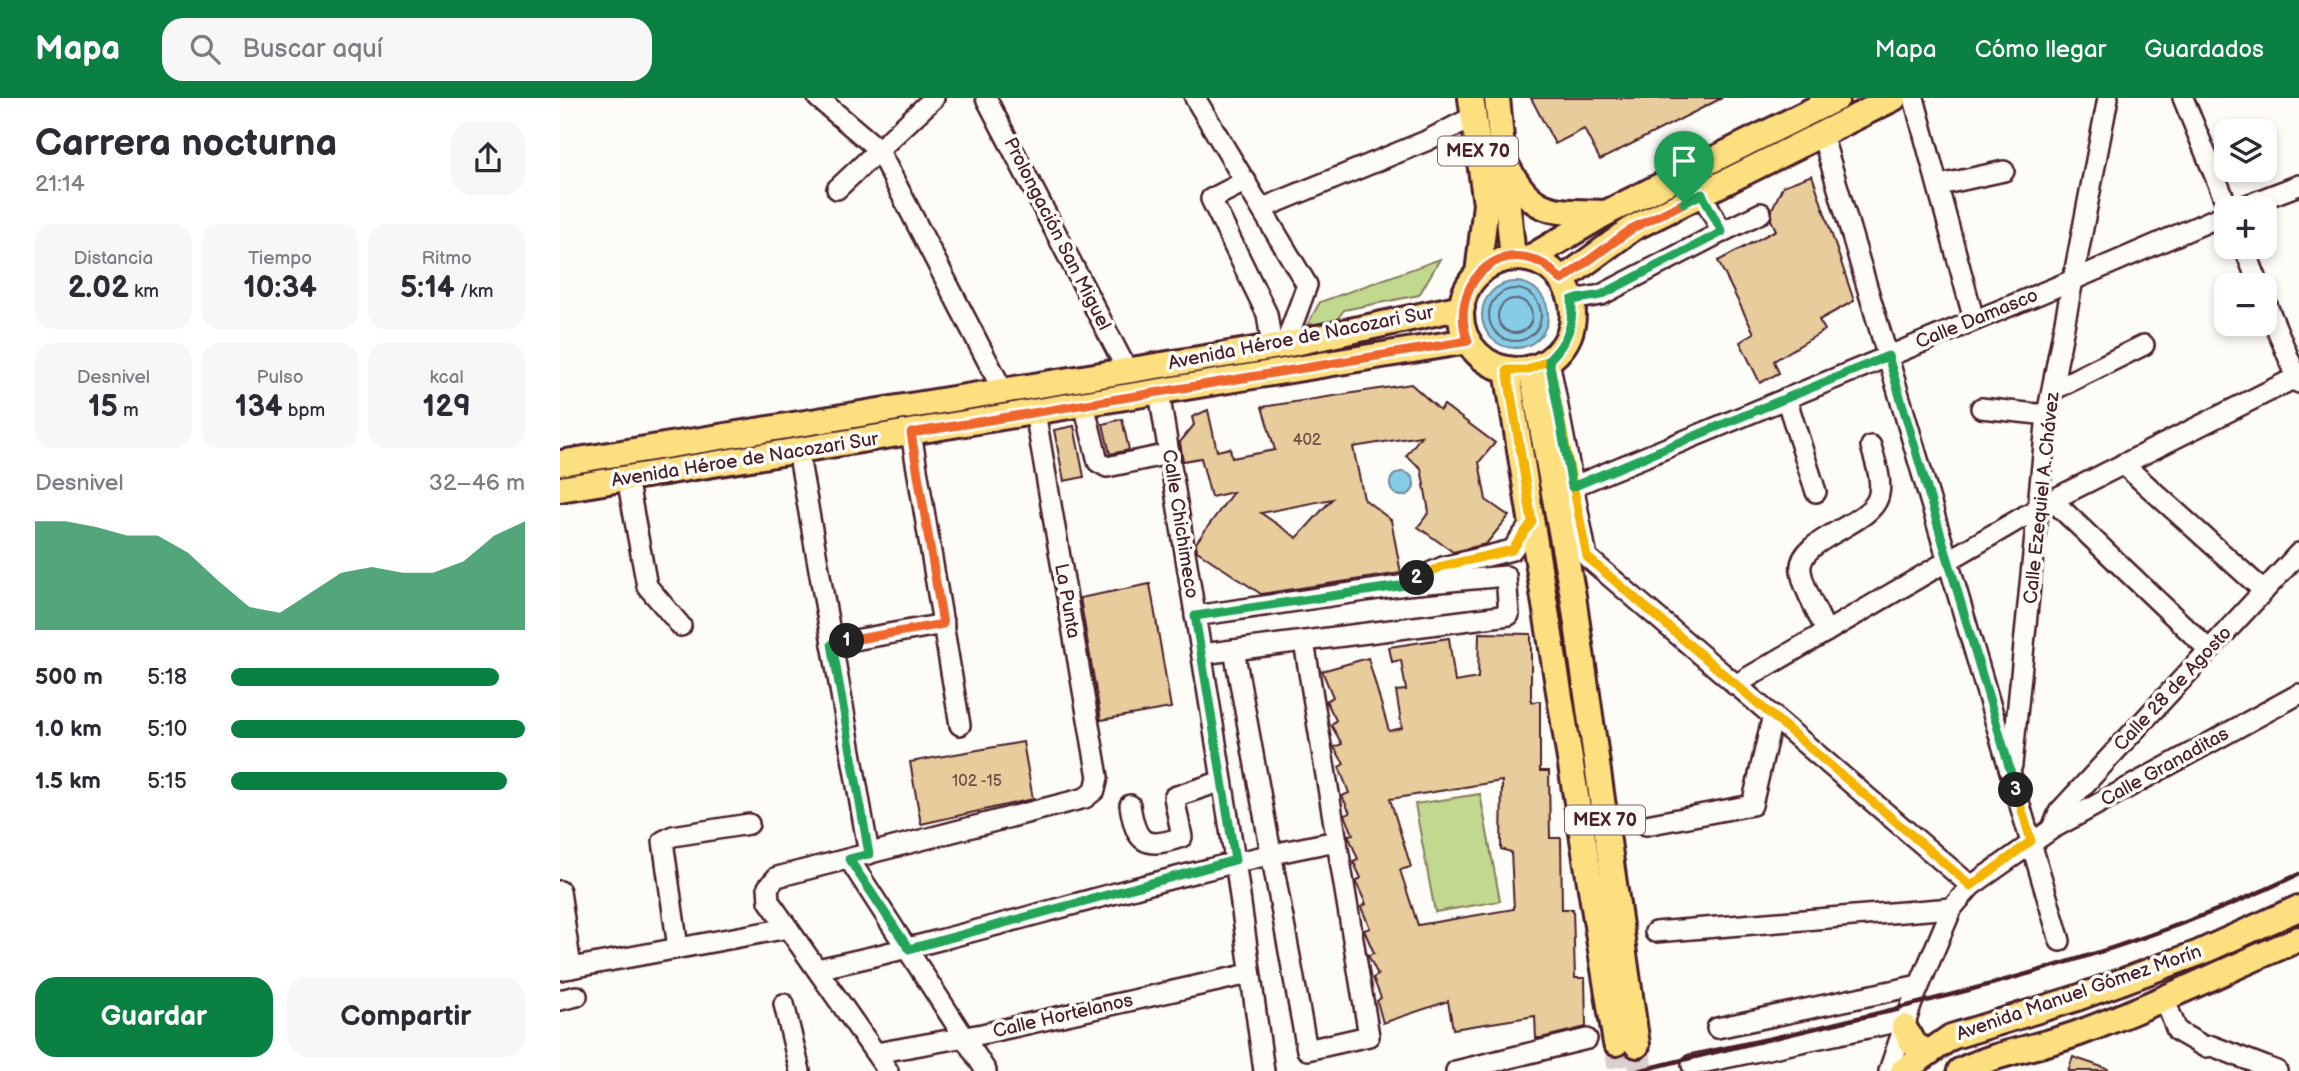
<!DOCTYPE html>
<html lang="es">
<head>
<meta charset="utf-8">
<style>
  body { margin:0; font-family:"Balsamiq Sans",sans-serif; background:#f7f7f7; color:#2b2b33; height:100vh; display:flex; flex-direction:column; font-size:26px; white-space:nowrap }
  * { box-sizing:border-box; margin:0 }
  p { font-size:23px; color:#7c7c81 }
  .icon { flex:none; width:38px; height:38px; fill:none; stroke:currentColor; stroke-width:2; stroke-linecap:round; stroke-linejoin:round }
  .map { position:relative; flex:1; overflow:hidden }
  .details { display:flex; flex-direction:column; background:#fff; width:560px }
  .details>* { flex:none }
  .buttons { position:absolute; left:1654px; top:21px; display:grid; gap:14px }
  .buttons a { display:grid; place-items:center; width:63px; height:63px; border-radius:14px; background:#fff; box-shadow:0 4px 10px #0003; font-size:35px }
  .pin { position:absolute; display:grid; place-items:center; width:60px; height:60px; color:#fff; margin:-72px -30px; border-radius:50% 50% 50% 0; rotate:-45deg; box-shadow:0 0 7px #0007 }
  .pin .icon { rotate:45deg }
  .km { position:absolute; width:35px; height:35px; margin:-18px; border-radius:50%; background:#222; color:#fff; font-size:19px; line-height:35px; text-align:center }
  .round { display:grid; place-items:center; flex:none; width:74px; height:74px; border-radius:21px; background:#f7f7f7 }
  .summary { display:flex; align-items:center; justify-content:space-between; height:119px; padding:0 35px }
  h1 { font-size:38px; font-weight:600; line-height:52px }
  .figures { display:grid; grid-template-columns:repeat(3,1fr); gap:10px; height:119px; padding:7px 35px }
  .figures div { display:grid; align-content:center; border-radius:18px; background:#f7f7f7; text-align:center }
  .figures b { font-size:30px; font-weight:600 }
  .figures small { font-size:19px; font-weight:400 }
  .figures p { font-size:19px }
  .chart { height:196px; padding:14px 35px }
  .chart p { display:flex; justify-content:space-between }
  .chart svg { width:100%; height:126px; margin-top:7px; fill:#0b8043; opacity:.7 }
  .action { display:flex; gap:14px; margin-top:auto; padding:14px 35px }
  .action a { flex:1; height:80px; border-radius:21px; background:#0b8043; color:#fff; font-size:28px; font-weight:600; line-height:80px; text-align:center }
  .action a+a { background:#f7f7f7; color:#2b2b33 }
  ul { padding:0 35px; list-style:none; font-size:23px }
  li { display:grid; grid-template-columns:112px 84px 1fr; align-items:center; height:52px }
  li i { height:18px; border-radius:9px; background:#0b8043 }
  header { display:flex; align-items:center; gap:42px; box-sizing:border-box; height:98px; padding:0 35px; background:#0b8043; color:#fff }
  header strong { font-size:33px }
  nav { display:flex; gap:38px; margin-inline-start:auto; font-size:24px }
  .search { width:490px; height:63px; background:#f7f7f7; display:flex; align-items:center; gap:18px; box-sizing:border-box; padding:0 24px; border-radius:21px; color:#7c7c81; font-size:26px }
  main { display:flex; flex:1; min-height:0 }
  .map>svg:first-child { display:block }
  .green { fill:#c1d98f; stroke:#867c5d; stroke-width:2 }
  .water { fill:#85cce6; stroke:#6d879b; stroke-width:2 }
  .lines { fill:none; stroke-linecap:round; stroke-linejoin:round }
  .shore { stroke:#626476; stroke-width:2 }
  .building { fill:#e7cc9c; stroke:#4a1f2b; stroke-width:2; fill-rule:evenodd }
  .major-tunnel { stroke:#d9d0ce; stroke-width:24; stroke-dasharray:24 12; stroke-linecap:butt }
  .minor-casing { stroke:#4a1f2b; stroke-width:24 }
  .major-casing { stroke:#4a1f2b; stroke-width:30 }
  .minor { stroke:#fdfcf7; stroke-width:19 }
  .major { stroke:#fce080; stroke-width:24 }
  .rail { stroke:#4a1f2b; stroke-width:4.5 }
  .split-1-casing { stroke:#fff; stroke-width:14 }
  .split-2-casing { stroke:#fff; stroke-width:14 }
  .split-3-casing { stroke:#fff; stroke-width:14 }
  .split-4-casing { stroke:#fff; stroke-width:14 }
  .split-1 { stroke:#f0652b; stroke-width:9 }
  .split-2 { stroke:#22a559; stroke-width:9 }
  .split-3 { stroke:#f5b400; stroke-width:9 }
  .split-4 { stroke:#22a559; stroke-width:9 }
  .labels { text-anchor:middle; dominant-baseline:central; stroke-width:7; stroke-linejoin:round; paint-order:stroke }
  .number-label { font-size:16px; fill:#714a47 }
  .shield { fill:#fdfcf7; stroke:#806168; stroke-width:2 }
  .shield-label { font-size:18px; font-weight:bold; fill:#4a1f2b }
  .street-label { font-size:19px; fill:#4a1f2b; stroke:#fdfcf7 }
</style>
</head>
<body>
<header>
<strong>Mapa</strong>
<div class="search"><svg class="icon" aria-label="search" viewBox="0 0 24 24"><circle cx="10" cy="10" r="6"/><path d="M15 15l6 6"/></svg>Buscar aquí</div>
<nav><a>Mapa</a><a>Cómo llegar</a><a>Guardados</a></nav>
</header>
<main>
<section class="details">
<div class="summary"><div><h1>Carrera nocturna</h1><p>21:14</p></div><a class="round"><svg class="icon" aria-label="share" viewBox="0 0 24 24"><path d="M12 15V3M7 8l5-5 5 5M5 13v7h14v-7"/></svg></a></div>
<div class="figures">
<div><p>Distancia</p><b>2.02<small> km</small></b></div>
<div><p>Tiempo</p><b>10:34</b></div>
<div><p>Ritmo</p><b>5:14<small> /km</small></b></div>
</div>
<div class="figures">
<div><p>Desnivel</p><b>15<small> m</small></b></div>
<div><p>Pulso</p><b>134<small> bpm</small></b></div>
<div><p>kcal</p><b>129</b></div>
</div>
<div class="chart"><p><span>Desnivel</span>32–46 m</p>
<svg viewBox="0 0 160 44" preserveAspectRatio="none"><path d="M0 44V6L10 6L20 8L30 11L40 11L50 17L60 27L70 36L80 38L90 31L100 24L110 22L120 24L130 24L140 20L150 11L160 6V44z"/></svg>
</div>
<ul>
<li><b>500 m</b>5:18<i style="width:91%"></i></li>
<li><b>1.0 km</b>5:10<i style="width:100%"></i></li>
<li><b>1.5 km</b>5:15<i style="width:94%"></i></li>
</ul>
<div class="action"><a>Guardar</a><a>Compartir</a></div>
</section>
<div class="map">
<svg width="1739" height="973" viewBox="0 0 1739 973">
  <rect width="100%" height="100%" fill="#fdfcf7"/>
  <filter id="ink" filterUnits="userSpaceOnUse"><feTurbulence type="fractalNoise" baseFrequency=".0143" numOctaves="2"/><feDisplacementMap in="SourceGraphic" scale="14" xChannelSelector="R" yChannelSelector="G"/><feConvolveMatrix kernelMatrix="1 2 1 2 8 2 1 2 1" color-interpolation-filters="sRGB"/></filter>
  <g filter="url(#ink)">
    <g class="green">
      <path d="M 880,161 L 859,197 L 784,212 L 776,223 L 747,227 L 760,204 Z"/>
      <path d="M 920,696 L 940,803 L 875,814 L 855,706 Z"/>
    </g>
    <g class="water">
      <circle cx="955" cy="217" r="33"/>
      <circle cx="842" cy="386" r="12"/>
    </g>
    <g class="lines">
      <g class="shore">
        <circle cx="955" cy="217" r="26"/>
        <circle cx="955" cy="218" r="17"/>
      </g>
    </g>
    <g class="building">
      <path d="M 971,0 L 1162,0 L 1040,62 L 1024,31 L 995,46 Z"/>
      <path d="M 1252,77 L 1294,203 L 1259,222 L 1265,232 L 1214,263 L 1219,275 L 1200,285 L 1180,244 L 1194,235 L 1158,163 L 1216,132 L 1211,122 L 1212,111 L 1223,88 Z"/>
      <path d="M 851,286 L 880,312 L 884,307 L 935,345 L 919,364 L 926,402 L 949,418 L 926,446 L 893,454 L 858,429 L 869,414 L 861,370 L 846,358 L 861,338 L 793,349 L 804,401 L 831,422 L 841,475 L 701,496 L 637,453 L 636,445 L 673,394 L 651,399 L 641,360 L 623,363 L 620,344 L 634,327 L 632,319 L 648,312 L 657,353 L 670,350 L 672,360 L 715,352 L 702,309 ZM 772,401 L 737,440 L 701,415 Z"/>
      <path d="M 562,321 L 569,352 L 550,356 L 543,326 Z"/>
      <path d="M 514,328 L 524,379 L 504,383 L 494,332 Z"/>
      <path d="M 590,486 L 611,610 L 541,622 L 520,500 Z"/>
      <path d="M 919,535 L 971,536 L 971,604 L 980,603 L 980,673 L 989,673 L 990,740 L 1001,740 L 1002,811 L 1013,811 L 1015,880 L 1025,880 L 1026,929 L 981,940 L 976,940 L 975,918 L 893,931 L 888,903 L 823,925 L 817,903 L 821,900 L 813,880 L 818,877 L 808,857 L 814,855 L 804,832 L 810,830 L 801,809 L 806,806 L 796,784 L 801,780 L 793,763 L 798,761 L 788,737 L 793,736 L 785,717 L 790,715 L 782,698 L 789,695 L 779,669 L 784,666 L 774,649 L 782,646 L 771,627 L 776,622 L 766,603 L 773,599 L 762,573 L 808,560 L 829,633 L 842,630 L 836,593 L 846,592 L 841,562 L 832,564 L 829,549 L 889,540 L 895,584 L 918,580 ZM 942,683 L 941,751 L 951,754 L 954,811 L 858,827 L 840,772 L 851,769 L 830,701 Z"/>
      <path d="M 463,644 L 473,701 L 361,726 L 350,664 Z"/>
      <path d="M 1513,959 L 1548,971 L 1547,973 L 1508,973 Z"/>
    </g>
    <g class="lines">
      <g class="major-tunnel">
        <path d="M 1056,945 L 1060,973"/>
        <path d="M 1077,947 L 1081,973"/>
      </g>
      <defs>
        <g id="minor">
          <path d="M 258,0 L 318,51 L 443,293"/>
          <path d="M 426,0 L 567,272"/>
          <path d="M 635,0 L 747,187 L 725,247"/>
          <path d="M 1354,0 L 1414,222"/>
          <path d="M 1623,0 L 1668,110"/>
          <path d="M 1262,36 L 1500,843"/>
          <path d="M 686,83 L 651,101 L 707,216 L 712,249"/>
          <path d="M 1380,87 L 1444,73"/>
          <path d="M 277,91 L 374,0"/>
          <path d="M 1142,96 L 1162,134 L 1201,115"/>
          <path d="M 703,110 L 866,43 L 913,19"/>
          <path d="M 1679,110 L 1739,87"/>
          <path d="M 1684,149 L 1699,187"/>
          <path d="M 1704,200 L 1739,285"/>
          <path d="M 1012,202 L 1041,197 L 1162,134"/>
          <path d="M 989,262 L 1027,459 L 1411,788"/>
          <path d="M 1493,292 L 1584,247"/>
          <path d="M 599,294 L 675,762 L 704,973"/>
          <path d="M 1226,300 L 1256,394"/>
          <path d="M 524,306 L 538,364 L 547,369 L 609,356"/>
          <path d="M 1421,310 L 1487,317"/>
          <path d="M 351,335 L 400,627"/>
          <path d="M 238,352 L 309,756"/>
          <path d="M 1563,366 L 1704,493"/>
          <path d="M 67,380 L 87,488 L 121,528"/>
          <path d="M 1012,389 L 1513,182 L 1666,116"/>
          <path d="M 1492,402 L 1649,552"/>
          <path d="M 856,481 L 883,469 L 952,452 L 972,424"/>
          <path d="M 635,518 L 846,487 L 946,478 L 949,517 L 642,556"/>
          <path d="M 1266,534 C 1259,516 1244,493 1241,473 C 1236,439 1314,428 1319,396 C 1322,381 1315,363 1311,348"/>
          <path d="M 272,546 L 384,526"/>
          <path d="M 674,552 L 747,952 L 809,938 L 744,544"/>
          <path d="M 1175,587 L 1492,402 L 1737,279"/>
          <path d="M 1452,667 L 1487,317 L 1548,0"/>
          <path d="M 570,707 C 576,745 584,752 622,739 L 614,699 L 662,683"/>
          <path d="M 1086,727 L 1192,707 L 1213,617"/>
          <path d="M 1492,730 L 1499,714 L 1739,455"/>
          <path d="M 289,761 L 426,973"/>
          <path d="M 0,793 L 11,870"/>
          <path d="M 1095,834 L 1392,810"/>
          <path d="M 118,850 L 103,743 L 113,738 L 189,726"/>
          <path d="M 257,871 C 432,834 601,776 777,743"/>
          <path d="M 0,872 L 228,830"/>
          <path d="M 0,902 L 17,898"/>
          <path d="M 1605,902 L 1617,933 L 1645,949 L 1652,948 L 1717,973"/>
          <path d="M 224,906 L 240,973"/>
          <path d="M 1157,930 L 1359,887"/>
          <path d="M 316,955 L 422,936 L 689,876"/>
          <path d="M 1132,967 L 1346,922"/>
          <path d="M 328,973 L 209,803 L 208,789 L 217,779 L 525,700 L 535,692 L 538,679 L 475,314"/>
          <path d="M 896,973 L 1027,941"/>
          <path d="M 1329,973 L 1352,905 L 1392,810 L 1411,788 L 1492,731 L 1739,596"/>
        </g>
        <g id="major">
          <path d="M 911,0 L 926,106 L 918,176"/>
          <path d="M 937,0 L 953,160"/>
          <path d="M 947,68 C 973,119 995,113 1046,115"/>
          <circle cx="957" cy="216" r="56"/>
          <path d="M 968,161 L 1046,115 L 1277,0"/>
          <path d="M 1002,182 L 1073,130 L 1334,0"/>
          <path d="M 971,270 L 1013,498 L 1077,947"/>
          <path d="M 947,272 L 1056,945"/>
          <path d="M 0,365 L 725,247 L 902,209"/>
          <path d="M 0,391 L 908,243"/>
          <path d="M 1344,929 L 1353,946 L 1368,954"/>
          <path d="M 1343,973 L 1391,939 L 1517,900 L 1639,855 L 1739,810"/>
          <path d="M 1400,973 C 1440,953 1485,949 1527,932 C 1599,905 1668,871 1739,841"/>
        </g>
      </defs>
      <use href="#minor" class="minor-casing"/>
      <use href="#major" class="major-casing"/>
      <use href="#minor" class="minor"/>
      <use href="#major" class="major"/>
      <path class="rail" d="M 1078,973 C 1300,917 1532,875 1739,776"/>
    </g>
  </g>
  <g class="lines" filter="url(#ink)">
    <defs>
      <path id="split-1" d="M 287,543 L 383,526 L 351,335 L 908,243 C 888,192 935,137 985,167 C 991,171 996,178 1002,182 L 1073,130 L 1124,105"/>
      <path id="split-2" d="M 287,543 L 272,546 L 309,756 L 289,761 L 349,851 L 675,762 L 635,518 L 846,487 L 857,480"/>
      <path id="split-3" d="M 857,480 L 883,468 L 952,452 L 972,424 L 947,272 L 967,272 L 989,262 L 1027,459 L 1411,788 L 1471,743 L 1456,692"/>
      <path id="split-4" d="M 1124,105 L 1142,96 L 1162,134 L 1041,197 L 1012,202 C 1013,228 1008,243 989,262 L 1012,389 L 1328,258 L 1456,692"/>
    </defs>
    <use href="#split-1" class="split-1-casing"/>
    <use href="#split-2" class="split-2-casing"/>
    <use href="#split-3" class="split-3-casing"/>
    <use href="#split-4" class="split-4-casing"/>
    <use href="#split-1" class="split-1"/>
    <use href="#split-2" class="split-2"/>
    <use href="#split-3" class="split-3"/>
    <use href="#split-4" class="split-4"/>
  </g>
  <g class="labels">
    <g class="number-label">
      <text x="747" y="342">402</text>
      <text x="417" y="683">102 -15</text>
    </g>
    <g class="shield">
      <rect x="878" y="38.5" width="80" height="29" rx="5"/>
      <rect x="1005" y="707.5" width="80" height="29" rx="5"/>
    </g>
    <g class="shield-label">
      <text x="918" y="53">MEX 70</text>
      <text x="1045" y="722">MEX 70</text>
    </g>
    <g class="street-label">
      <text transform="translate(497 136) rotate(63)">Prolongación San Miguel</text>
      <text transform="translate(1417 221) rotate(-22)">Calle Damasco</text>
      <text transform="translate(741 240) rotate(-11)">Avenida Héroe de Nacozari Sur</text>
      <text transform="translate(185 362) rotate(-9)">Avenida Héroe de Nacozari Sur</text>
      <text transform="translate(1482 400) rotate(-84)">Calle Ezequiel A. Chávez</text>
      <text transform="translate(620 426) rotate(81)">Calle Chichimeco</text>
      <text transform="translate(507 503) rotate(80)">La Punta</text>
      <text transform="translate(1613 591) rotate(-47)">Calle 28 de Agosto</text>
      <text transform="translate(1605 669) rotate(-29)">Calle Granaditas</text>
      <text transform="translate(1519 895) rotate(-19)">Avenida Manuel Gómez Morín</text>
      <text transform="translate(503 918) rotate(-13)">Calle Hortelanos</text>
    </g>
  </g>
</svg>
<div class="buttons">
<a><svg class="icon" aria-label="layers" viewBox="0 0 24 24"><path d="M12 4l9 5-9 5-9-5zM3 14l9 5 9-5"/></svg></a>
<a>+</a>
<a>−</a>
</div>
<div class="pin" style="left:1124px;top:105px;background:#1e9e55"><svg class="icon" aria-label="arrive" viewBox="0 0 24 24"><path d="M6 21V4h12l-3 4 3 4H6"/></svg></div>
<b class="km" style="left:287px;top:543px">1</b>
<b class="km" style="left:857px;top:480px">2</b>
<b class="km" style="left:1456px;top:692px">3</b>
</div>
</main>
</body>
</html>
